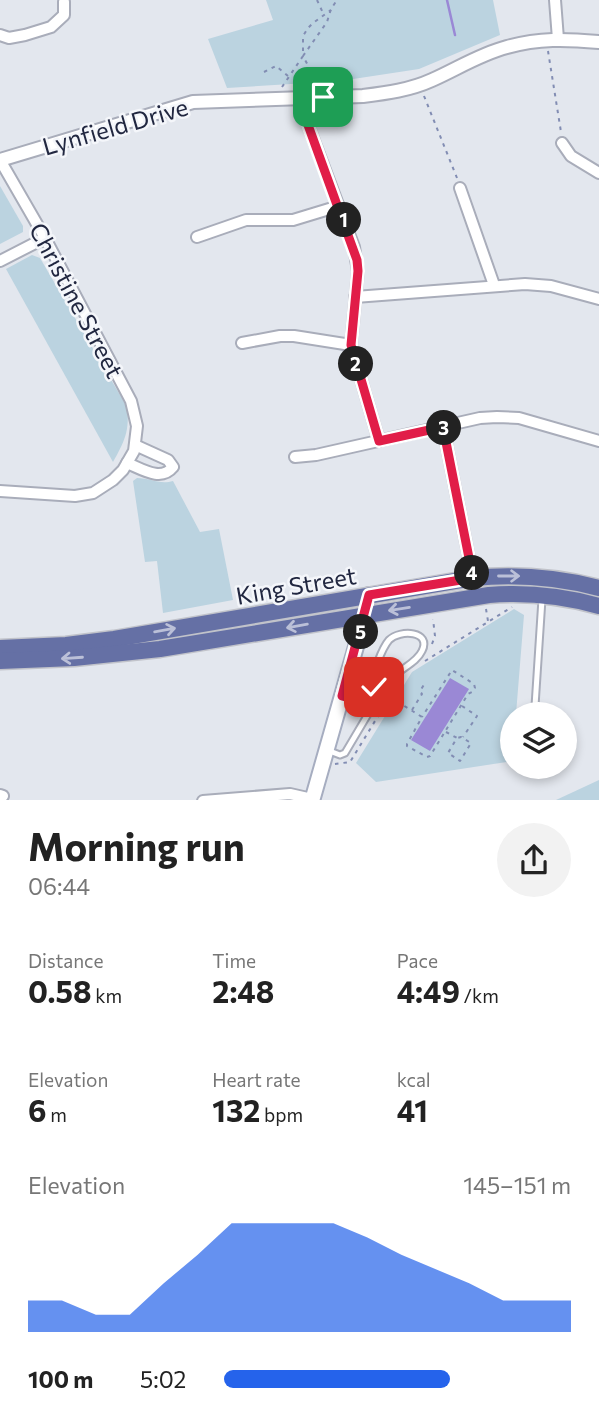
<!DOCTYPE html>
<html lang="en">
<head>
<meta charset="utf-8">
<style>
  body { margin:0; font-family:Commissioner,sans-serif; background:#f2f2f2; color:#222; height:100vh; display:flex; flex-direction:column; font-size:26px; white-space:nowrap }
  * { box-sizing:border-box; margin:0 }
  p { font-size:23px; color:#767676 }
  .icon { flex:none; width:38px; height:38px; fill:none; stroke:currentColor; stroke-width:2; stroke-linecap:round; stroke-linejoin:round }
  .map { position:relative; height:800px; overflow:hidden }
  .drawer { display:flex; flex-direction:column; background:#fff; flex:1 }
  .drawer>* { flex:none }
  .buttons { position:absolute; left:500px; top:702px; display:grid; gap:14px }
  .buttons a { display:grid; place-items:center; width:77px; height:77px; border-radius:50%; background:#fff; box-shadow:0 4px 10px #0003; font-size:35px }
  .pin { position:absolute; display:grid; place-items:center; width:60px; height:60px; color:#fff; margin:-30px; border-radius:14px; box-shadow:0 4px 10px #0006 }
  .km { position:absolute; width:35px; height:35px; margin:-18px; border-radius:50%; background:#222; color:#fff; font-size:19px; line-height:35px; text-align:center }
  .round { display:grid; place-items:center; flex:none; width:74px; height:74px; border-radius:37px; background:#f2f2f2 }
  .summary { display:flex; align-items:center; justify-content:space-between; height:119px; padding:0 28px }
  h1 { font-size:38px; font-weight:700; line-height:52px }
  .figures { display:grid; grid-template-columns:repeat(3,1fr); gap:10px; height:119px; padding:7px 28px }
  .figures div { display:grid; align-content:center }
  .figures b { font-size:30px; font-weight:700 }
  .figures small { font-size:19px; font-weight:400 }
  .figures p { font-size:19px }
  .chart { height:196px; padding:14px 28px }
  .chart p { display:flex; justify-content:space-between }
  .chart svg { width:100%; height:126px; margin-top:7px; fill:#2563eb; opacity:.7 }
  ul { padding:0 28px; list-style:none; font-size:23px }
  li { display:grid; grid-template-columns:112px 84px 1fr; align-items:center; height:52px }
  li i { height:18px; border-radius:9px; background:#2563eb }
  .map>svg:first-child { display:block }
  .green { fill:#bbd3e0 }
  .water { fill:#9a88d5 }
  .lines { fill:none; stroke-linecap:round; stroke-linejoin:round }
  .stream { stroke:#9a88d5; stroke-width:2.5 }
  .service-casing { stroke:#a9adba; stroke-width:9 }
  .minor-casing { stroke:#a9adba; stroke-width:14 }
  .tertiary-casing { stroke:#a9adba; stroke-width:16 }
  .secondary-casing { stroke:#a6adc0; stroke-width:18 }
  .primary-casing { stroke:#c1c3ca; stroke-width:19 }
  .path { stroke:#828db3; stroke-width:2; stroke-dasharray:3.5 5; stroke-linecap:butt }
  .service { stroke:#fff; stroke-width:5 }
  .minor { stroke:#fff; stroke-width:10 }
  .tertiary { stroke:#fff; stroke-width:12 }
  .secondary { stroke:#fff; stroke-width:14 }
  .primary { stroke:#6570a5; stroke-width:16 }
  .oneway { stroke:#bbc0d8 }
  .route-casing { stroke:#fff; stroke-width:14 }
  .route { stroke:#e11d48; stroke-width:9 }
  .labels { text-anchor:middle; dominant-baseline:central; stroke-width:5; stroke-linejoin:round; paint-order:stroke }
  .street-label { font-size:24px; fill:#212740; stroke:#f4f6fa }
</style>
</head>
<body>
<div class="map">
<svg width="599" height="801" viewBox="0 0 599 801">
  <rect width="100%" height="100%" fill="#e3e7ee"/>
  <g class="green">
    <path d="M 266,0 L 493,0 L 500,35 L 419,69 L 340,81 L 227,88 L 208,39 L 273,20 Z"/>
    <path d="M 0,186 L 23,226 L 23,232 L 0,244 Z"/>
    <path d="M 32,255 L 40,258 L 127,407 C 130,431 124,442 113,462 L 6,269 Z"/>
    <path d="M 137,478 C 150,478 160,485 173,481 L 200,532 L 219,529 L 233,600 L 163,613 L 157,561 L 145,562 L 133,481 Z"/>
    <path d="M 514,609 L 524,615 L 516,714 L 513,714 L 513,761 L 376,782 L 356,763 L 412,672 Z"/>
    <path d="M 599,780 L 599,800 L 556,800 Z"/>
  </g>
  <path class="water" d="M 450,678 L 469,689 L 430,751 L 411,740 Z"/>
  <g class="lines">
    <path class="stream" d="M 447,0 L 455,35"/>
    <defs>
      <g id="service">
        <path d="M 342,696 L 353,699 L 371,709"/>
        <path d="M 532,714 L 535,706 L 542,599"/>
        <path d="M 327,750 L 340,755 L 345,753 L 380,694 C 369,682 373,678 377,664 C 380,656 383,647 389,640 C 400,629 432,631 422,651 C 417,662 402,668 393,677 C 388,682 384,688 380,694"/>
      </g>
      <g id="minor">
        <path d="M 555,0 L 558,39"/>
        <path d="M 0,35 L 9,38 L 25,35 L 51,27 L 64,15 L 64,2"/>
        <path d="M 303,98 L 308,125 L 354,247 L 358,271 L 351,345 L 379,441"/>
        <path d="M 562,143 L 571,156 L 599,173"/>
        <path d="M 460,188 L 494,285"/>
        <path d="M 197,237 L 246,220 L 293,220 L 339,206"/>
        <path d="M 0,261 L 45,238"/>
        <path d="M 355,297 L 525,284 L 551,286 L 599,299"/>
        <path d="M 242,343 L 280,336 L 294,336 L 351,345"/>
        <path d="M 443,427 L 473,578"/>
        <path d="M 295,457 L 316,455 L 480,418 L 497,417 L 519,418 L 599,441"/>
        <path d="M 127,463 C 142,469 161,482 173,467 L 168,460 L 135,445"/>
        <path d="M 0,491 L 75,496 L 93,493 L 113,480 L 123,470 L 134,451 L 137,426 L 131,401 L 45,238 L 0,160"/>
        <path d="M 0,795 L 3,796"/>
        <path d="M 203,801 L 290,794 L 312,799"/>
      </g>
      <path id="tertiary" d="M 0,160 L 193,102 L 363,96 C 387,93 410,90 432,80 C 457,69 480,54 507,47 C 539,38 566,39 599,42"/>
      <path id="secondary" d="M 312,801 L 359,636 L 369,595"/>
      <g id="primary">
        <path d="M 0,648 L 66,645 L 114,639 L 473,578 C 515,574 557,577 599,588"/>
        <path d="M 0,661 L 74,658 L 160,649 L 489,595 C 526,592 563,596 599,606"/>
      </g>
    </defs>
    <use href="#service" class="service-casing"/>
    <use href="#minor" class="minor-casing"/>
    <use href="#tertiary" class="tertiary-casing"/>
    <use href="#secondary" class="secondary-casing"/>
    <use href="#primary" class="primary-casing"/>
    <g class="path">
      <path d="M 317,0 L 323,13"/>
      <path d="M 548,51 L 561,132"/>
      <path d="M 264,72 L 276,66 L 288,76"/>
      <path d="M 319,86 L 303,56 L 327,22 L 331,9 L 337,0"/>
      <path d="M 282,87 L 303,56 L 303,36 L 308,28 L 313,23 L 331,10"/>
      <path d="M 424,96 L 457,178"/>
      <path d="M 486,609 L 488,621"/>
      <path d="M 432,644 L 435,636 L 433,619"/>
      <path d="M 425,661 L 512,607"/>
      <path d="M 390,697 L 422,717 L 407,744 L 407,746 L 427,757 L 430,756 L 468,694 L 472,692 L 475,688 L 474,684 L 452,670 L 422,717"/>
      <path d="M 462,706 L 477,716 L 463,737"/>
      <path d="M 412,710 L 422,694 L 420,691 L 425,683"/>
      <path d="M 446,732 L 457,738 L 448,753 L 460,761 L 471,743 L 461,737 L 457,738"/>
      <path d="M 335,764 L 350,762 L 397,685"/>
    </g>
    <use href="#service" class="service"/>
    <use href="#minor" class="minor"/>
    <use href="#tertiary" class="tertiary"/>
    <use href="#secondary" class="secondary"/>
    <use href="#primary" class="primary"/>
  </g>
  <defs><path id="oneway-shaft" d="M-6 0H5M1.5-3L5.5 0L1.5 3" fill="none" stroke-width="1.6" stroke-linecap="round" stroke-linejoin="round" transform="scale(1.75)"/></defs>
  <g class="oneway">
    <use href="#oneway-shaft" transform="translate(509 576)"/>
    <use href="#oneway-shaft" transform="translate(399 609) rotate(171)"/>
    <use href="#oneway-shaft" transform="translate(297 626) rotate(170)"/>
    <use href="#oneway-shaft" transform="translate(165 630) rotate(-10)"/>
    <use href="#oneway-shaft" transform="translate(72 658) rotate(176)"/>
  </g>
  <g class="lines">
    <defs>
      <path id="route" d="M 323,97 L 303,98 L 308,125 L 357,260 L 358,271 L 351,345 L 379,441 L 443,427 L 473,578 L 369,595 L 342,696 L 353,699 L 371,709 L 380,694 L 374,687"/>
    </defs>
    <use href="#route" class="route-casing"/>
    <use href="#route" class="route"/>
  </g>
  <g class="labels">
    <g class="street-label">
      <text transform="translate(115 126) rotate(-16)">Lynfield Drive</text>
      <text transform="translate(77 300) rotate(62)">Christine Street</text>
      <text transform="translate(296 585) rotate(-10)">King Street</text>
    </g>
  </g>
</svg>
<div class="buttons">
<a><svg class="icon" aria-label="layers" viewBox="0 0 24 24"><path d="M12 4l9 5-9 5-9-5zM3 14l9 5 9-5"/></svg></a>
</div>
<div class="pin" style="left:323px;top:97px;background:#1e9e55"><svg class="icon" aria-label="arrive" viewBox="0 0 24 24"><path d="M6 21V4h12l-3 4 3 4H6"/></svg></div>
<div class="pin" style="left:374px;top:687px;background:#d93025"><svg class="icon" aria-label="check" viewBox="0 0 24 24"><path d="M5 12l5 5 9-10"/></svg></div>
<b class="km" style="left:344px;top:220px">1</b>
<b class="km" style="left:356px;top:364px">2</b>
<b class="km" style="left:444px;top:428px">3</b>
<b class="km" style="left:472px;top:573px">4</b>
<b class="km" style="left:361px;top:632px">5</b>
</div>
<section class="drawer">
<div class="summary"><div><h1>Morning run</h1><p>06:44</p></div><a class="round"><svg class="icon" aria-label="share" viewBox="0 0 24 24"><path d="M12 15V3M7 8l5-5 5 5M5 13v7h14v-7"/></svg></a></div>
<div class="figures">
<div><p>Distance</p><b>0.58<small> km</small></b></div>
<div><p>Time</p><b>2:48</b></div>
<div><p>Pace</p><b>4:49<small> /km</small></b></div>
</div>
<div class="figures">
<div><p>Elevation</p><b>6<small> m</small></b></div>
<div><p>Heart rate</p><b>132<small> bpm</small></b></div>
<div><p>kcal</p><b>41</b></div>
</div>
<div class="chart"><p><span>Elevation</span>145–151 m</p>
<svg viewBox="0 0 160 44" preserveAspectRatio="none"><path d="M0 44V33L10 33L20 38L30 38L40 27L50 17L60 6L70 6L80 6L90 6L100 11L110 17L120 22L130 27L140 33L150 33L160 33V44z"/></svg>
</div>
<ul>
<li><b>100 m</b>5:02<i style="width:65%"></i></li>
</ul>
</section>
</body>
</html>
